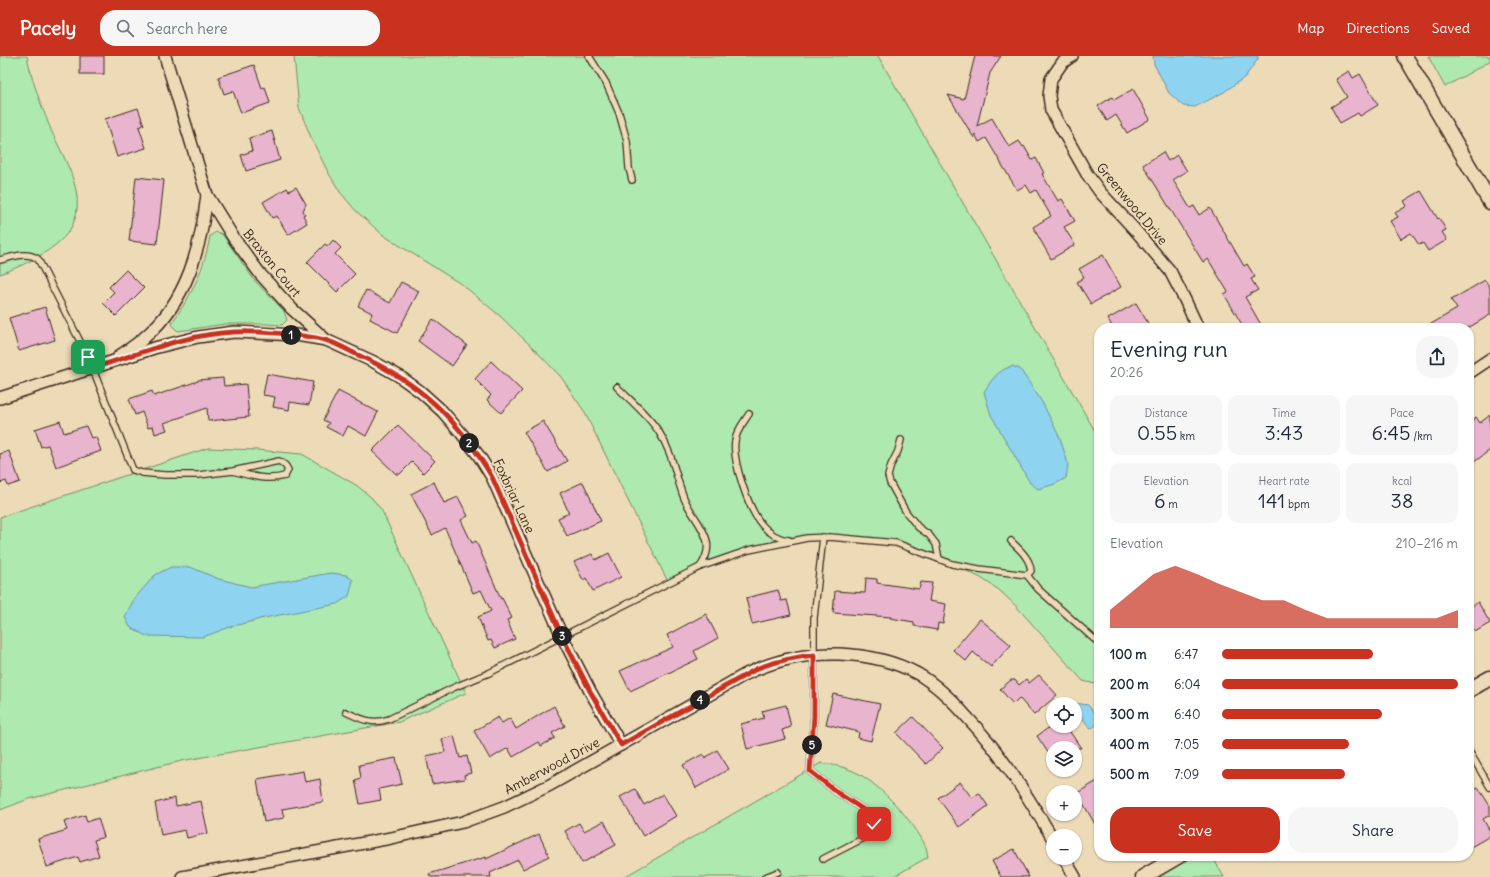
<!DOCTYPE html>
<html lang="en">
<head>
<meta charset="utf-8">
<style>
  body { margin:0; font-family:Delius,sans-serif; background:#f6f6f7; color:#1f2937; height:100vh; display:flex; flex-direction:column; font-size:15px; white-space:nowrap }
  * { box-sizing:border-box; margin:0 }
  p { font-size:13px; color:#747a83 }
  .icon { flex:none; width:22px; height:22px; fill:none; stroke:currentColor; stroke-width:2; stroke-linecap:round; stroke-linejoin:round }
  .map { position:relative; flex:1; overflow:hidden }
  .panel { position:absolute; left:1094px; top:267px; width:380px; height:538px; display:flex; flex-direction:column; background:#fff; border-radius:16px; box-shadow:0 1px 3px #0004 }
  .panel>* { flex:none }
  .tools { position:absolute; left:1046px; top:641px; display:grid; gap:8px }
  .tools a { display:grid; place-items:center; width:36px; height:36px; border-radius:50%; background:#fff; box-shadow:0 1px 3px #0004; font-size:20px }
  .pin { position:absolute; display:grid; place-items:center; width:34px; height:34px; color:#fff; margin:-17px; border-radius:8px; box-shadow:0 2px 6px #0006 }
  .km { position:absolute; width:20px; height:20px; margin:-10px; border-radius:50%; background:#222; color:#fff; font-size:11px; line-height:20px; text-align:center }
  .round { display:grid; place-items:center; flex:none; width:42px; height:42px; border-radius:16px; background:#f6f6f7 }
  .overview { display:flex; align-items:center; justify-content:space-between; height:68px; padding:0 16px }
  h1 { font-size:22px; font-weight:600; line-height:30px }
  .stats { display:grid; grid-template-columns:repeat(3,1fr); gap:6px; height:68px; padding:4px 16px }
  .stats div { display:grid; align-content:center; border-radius:10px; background:#f6f6f7; text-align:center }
  .stats b { font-size:20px; font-weight:600 }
  .stats small { font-size:11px; font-weight:400 }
  .stats p { font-size:11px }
  .chart { height:112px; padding:8px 16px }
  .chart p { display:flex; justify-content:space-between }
  .chart svg { width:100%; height:72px; margin-top:4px; fill:#c8321e; opacity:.7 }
  .button { display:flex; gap:8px; margin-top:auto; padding:8px 16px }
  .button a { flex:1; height:46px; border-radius:16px; background:#c8321e; color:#fff; font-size:16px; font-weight:600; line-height:46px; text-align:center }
  .button a+a { background:#f6f6f7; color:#1f2937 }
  ul { padding:0 16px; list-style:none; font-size:13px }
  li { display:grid; grid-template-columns:64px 48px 1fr; align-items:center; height:30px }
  li i { height:10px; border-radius:5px; background:#c8321e }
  header { display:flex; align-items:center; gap:24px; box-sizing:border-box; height:56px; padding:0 20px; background:#c8321e; color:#fff }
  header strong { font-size:19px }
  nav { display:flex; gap:22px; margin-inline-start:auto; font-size:14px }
  .search { width:280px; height:36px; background:#f6f6f7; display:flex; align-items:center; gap:10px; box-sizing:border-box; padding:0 14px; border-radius:16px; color:#747a83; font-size:15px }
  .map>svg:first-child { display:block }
  .green { fill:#aee9af; stroke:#748a66 }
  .water { fill:#8ed4f0; stroke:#6d909c }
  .building { fill:#e9b4ce; stroke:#3b2a1e }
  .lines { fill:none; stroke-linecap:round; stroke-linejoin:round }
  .service-casing { stroke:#3b2a1e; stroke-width:8 }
  .minor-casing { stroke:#3b2a1e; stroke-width:14 }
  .tertiary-casing { stroke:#3b2a1e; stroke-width:17 }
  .service { stroke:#eddbb8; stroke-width:5.5 }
  .minor { stroke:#eddbb8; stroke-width:11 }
  .tertiary { stroke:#eddbb8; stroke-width:14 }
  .route-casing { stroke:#fff; stroke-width:8 }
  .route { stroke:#c8321e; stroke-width:5 }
  .labels { text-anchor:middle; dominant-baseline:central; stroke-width:4; stroke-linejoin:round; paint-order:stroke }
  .street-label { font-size:13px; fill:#3b2a1e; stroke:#eddbb8 }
</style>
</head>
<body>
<header>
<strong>Pacely</strong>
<div class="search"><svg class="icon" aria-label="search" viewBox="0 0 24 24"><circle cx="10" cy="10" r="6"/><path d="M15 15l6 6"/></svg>Search here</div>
<nav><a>Map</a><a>Directions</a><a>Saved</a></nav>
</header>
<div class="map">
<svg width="1490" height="821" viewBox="0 0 1490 821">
  <rect width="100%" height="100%" fill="#eddbb8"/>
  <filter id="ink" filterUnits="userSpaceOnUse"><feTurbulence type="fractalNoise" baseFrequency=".025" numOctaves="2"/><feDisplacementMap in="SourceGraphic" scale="8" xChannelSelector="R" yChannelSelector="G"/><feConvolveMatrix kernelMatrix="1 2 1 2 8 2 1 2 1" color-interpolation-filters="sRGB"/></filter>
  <g filter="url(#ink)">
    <g class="green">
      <path d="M 0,0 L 27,0 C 32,25 40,46 49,69 C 61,99 89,137 72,170 C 61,192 23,210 0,218 Z"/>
      <path d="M 294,0 L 878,0 L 1099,382 L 1099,629 L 1083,625 L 1015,549 L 999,534 L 981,522 L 952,508 L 896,487 L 823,481 L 749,494 L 668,526 L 584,355 L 561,321 L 533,292 L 500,260 L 464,230 L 383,179 L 356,155 L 340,136 L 328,116 L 312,84 L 299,52 Z"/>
      <path d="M 1428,0 L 1490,0 L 1490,5 L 1445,31 Z"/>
      <path d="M 216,176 L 222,178 L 255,225 L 284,255 L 287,264 L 282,269 L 266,268 L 225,268 L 179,275 C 174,273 171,270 173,265 C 192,239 205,211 210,180 Z"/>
      <path d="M 208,392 L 256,394 L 302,398 L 356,429 L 372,442 L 382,455 L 466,637 L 399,666 L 181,705 L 29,743 L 0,754 L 0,461 Z"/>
      <path d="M 821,707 C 834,709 847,711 859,718 C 880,729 915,767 925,789 C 927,793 927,797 928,801 L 893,821 L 624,821 Z"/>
      <path d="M 1179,800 L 1212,800 L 1224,821 L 1143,821 Z"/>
    </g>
    <g class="water">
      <path d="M 1153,0 L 1258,0 L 1258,3 L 1245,21 L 1224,36 L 1195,51 L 1183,50 L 1169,37 L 1154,8 Z"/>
      <path d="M 1012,310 L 1020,313 L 1042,346 L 1060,382 L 1068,408 L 1066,422 L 1055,428 L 1038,433 L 1030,427 L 991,359 L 984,336 C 992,323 997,315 1012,310 Z"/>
      <path d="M 171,511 L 190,511 L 219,523 L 251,531 L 331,517 L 346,519 L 353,524 L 349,540 L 337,548 L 264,562 L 230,571 L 203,581 L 146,580 L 130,571 L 125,561 L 134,543 L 155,519 Z"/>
      <path d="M 1075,647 L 1088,649 L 1099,663 L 1099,667 L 1092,672 L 1089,671 L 1081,660 C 1073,658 1075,653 1075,647 Z"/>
    </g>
    <g class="building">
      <rect x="80" y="0" width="24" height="18"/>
      <path d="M 975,0 L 1001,0 L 990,17 L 977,70 L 992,62 L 1009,91 L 1019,85 L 1023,91 L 1024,90 L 1032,104 L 1036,102 L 1044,117 L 1042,118 L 1058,145 L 1062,143 L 1075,165 L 1064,171 L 1075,189 L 1051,203 L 1033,171 L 1051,160 L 1036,134 L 1031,137 L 1026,129 L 1017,134 L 986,82 L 979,86 L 975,78 L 974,82 L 948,39 L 964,43 Z"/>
      <path d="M 254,9 L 262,32 L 265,31 L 270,47 L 241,57 L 233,35 L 224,38 L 218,21 Z"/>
      <path d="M 1349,15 L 1353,22 L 1360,18 L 1378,49 L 1360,60 L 1358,57 L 1340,67 L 1331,51 L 1347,41 L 1336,23 Z"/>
      <path d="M 1133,33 L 1150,63 L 1127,77 L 1116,59 L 1107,65 L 1098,50 L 1112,41 L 1114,44 Z"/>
      <path d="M 138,52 L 144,69 L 139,71 L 146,92 L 117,101 L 105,63 Z"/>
      <path d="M 272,75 L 280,104 L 246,115 L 241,99 L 252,95 L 249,82 Z"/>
      <path d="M 1163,96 L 1168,105 L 1177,99 L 1187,115 L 1173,124 L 1190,152 L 1194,150 L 1199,159 L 1210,152 L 1244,210 L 1247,208 L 1255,221 L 1251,223 L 1258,234 L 1245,241 L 1263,272 L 1244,272 L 1224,238 L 1228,236 L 1208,203 L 1203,206 L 1143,109 Z"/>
      <path d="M 136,121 L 164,124 L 157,188 L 129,185 Z"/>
      <path d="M 296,131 L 306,148 L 303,155 L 305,158 L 303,159 L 307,167 L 288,179 L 277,160 L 272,162 L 263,146 L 287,132 L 289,135 Z"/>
      <path d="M 1421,135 L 1438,163 L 1439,162 L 1446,174 L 1442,176 L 1447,184 L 1428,195 L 1423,187 L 1419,189 L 1411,177 L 1401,183 L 1390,165 L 1398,161 L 1395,157 L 1407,150 L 1404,145 Z"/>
      <path d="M 333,184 L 341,192 L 335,198 L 355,218 L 337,236 L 307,206 L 325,188 L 328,190 Z"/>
      <path d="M 1103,199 L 1121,231 L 1091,248 L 1077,226 L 1084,221 L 1079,213 Z"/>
      <path d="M 126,214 L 144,232 L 116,260 L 103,247 L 114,236 L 109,231 Z"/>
      <path d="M 1485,224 L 1490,232 L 1490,259 L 1468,272 L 1424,272 L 1457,253 L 1451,244 Z"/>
      <path d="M 401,226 L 419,235 L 397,277 L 370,263 L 372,257 L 358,250 L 366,234 L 390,247 Z"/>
      <path d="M 1136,247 L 1151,272 L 1113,272 L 1108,263 Z"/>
      <path d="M 45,251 L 55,284 L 19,295 L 9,262 Z"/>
      <path d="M 433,263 L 467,289 L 452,310 L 418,285 Z"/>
      <path d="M 491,305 L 522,335 L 501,357 L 487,344 L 491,339 L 475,323 Z"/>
      <path d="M 267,318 L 313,326 L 309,349 L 290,346 L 289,354 L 273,351 L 275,341 L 263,339 Z"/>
      <path d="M 223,322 L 224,330 L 246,328 L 249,361 L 208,365 L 207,352 L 164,367 L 167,374 L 155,378 L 153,370 L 148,372 L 142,356 L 135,359 L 129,343 L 152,335 L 154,340 L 198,325 L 198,324 Z"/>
      <path d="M 338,335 L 378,356 L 366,380 L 348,370 L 343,380 L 326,371 L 329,367 L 323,364 Z"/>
      <path d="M 1490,359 L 1490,394 L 1469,410 L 1469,367 L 1476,361 L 1480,367 Z"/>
      <path d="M 60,365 L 64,377 L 86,370 L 91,382 L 96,381 L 101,395 L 56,411 L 48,389 L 41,391 L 35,373 Z"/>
      <path d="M 543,365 L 567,405 L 548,416 L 524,376 Z"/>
      <path d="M 398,369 L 435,405 L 423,417 L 412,406 L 400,418 L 396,418 L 372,395 Z"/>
      <path d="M 9,395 L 20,426 L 8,430 L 6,425 L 0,427 L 0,398 Z"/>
      <path d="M 434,426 L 444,447 L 458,441 L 468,460 L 461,464 L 472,487 L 476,485 L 501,543 L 502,542 L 512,562 L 507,564 L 515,583 L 495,592 L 491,584 L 488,585 L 478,561 L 491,555 L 481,534 L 473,537 L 445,472 L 432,479 L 411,438 Z"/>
      <path d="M 583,426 L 601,465 L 567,480 L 558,462 L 569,457 L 560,437 Z"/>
      <path d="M 609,497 L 621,521 L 593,535 L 586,522 L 583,524 L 574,506 L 592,498 L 595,504 Z"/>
      <path d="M 866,522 L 877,523 L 877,527 L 919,533 L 921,526 L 932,527 L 929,545 L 946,548 L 943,568 L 938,567 L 937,574 L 914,570 L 914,566 L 890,562 L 891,561 L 833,557 L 835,535 L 865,537 Z"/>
      <path d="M 778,534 L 781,545 L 787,544 L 791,559 L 752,568 L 746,542 Z"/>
      <path d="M 1478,546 L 1490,567 L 1475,576 L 1474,573 L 1469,575 L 1469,552 Z"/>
      <path d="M 706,558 L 718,582 L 694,595 L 698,603 L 630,635 L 620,615 L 673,591 L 667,579 Z"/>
      <path d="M 980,563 L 1011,589 L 991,611 L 973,596 L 966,605 L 953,594 Z"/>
      <path d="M 1039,619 L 1057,639 L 1034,659 L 1019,642 L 1013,648 L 1000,633 L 1011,624 L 1015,624 L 1019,629 L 1026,623 L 1029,627 Z"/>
      <path d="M 833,638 L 880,648 L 871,685 L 858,682 L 859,676 L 826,668 Z"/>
      <path d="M 786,649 L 791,671 L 782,674 L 785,683 L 747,693 L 741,668 L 764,662 L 762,655 Z"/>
      <path d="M 554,650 L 565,670 L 552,677 L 555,682 L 541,690 L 539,686 L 513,701 L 508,692 L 490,703 L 474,675 L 498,661 L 502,667 L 510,662 L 516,673 Z"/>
      <path d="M 913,661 L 943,692 L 926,708 L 896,677 Z"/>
      <path d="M 1051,670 L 1066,670 L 1081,692 L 1053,692 L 1053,695 L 1049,698 L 1037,680 Z"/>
      <path d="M 454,680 L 460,702 L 467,700 L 471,717 L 464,719 L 465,723 L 432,728 L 426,700 L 445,696 L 442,683 Z"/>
      <path d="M 717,694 L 729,713 L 696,732 L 683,709 L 703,698 L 705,702 Z"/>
      <path d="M 396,702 L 402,728 L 379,733 L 381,744 L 360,748 L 355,724 L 361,722 L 359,709 Z"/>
      <path d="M 303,715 L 305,726 L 320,723 L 323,746 L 282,753 L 284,762 L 264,766 L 257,723 Z"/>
      <path d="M 1099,724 L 1099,775 L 1077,737 Z"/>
      <path d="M 960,726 L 972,742 L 979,737 L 988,750 L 959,771 L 938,742 Z"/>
      <path d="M 1478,731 L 1490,750 L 1490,759 L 1483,763 L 1490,775 L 1490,780 L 1469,792 L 1469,736 Z"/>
      <path d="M 635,733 L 644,749 L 663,738 L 676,760 L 643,780 L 620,741 Z"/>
      <path d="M 175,742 L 176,750 L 201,745 L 208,777 L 187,782 L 185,774 L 161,779 L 155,747 Z"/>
      <path d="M 85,759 L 87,766 L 98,762 L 104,781 L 94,784 L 99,800 L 80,806 L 78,801 L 47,811 L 38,783 L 67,774 L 64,766 Z"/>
      <path d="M 604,765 L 616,789 L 582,807 L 565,775 L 579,767 L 584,775 Z"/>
      <path d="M 539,778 L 549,800 L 523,813 L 518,804 L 490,817 L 491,821 L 430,821 L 429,818 L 486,801 L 486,803 Z"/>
      <path d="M 1014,793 L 1029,821 L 1001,821 L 992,805 Z"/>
    </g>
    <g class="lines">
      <defs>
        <g id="service">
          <path d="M 589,0 L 606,27 L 619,57 L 627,85 L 629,112 L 632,124"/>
          <path d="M 0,204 C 13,201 27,195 38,203 L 88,301 L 133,414 L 142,417 L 165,419 L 198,419 L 233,415 L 279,405 L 285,409 L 288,414 L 285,420 C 267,425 251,420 233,415"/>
          <path d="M 617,331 C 631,345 648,359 659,376 C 673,398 675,419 684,442 C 690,457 703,469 707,485 C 709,495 705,504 700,511"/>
          <path d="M 749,358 C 744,366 736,375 735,385 C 732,405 749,454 762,469 C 769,477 778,483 789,484"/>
          <path d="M 901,384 L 898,395 L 891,409 L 888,420 L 890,427 L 906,456 L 918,471 L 929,479 L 936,488 L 939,503"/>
          <path d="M 823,481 L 814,562 L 814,660 L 810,715 L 838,737 L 867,756 L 871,761 L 874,768 L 871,775 L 864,782 L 823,803"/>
          <path d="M 1011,485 C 1020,494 1030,502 1031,515 L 1027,519"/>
          <path d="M 346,656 C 361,663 372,669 389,663 L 455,631 L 489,617 L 700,511 L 749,494 L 807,482 L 830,481 L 896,487 L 952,508 L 979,513 L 1027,519 L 1038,533 L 1094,583 L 1099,586"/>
          <path d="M 1469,695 L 1490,731"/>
          <path d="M 765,821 L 778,816"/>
        </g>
        <g id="minor">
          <path d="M 165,0 L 207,139 L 233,181 L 261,219 L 292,253 L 326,284"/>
          <path d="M 1072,0 L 1062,7 L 1051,23 L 1049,40 L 1051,54 L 1087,118 L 1100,136 L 1136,175 L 1170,215 L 1185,244 L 1198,272"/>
          <path d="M 119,300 C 128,294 138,288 146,280 C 187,245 201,191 207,139"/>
          <path d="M 1469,317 L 1490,303"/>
          <path d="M 0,342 L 154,292 L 198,281 L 234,276 L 296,279 L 326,284 L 374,306 L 399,320 L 421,336 L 442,355 L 462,378 L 479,400 L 492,421 L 562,580 L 590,635 L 621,689"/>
          <path d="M 1064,802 L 1075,821"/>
          <path d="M 182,821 L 391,782 L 463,766 L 504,751 L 550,729 L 746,618 C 775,604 807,597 839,598 C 867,599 894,605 918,618 C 937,629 952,644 966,660 C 1001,697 1027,739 1053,783"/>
        </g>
        <g id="tertiary">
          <path d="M 1405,0 L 1490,146"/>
          <path d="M 1469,634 L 1490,622"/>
          <path d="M 1143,821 L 1179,800"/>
        </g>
      </defs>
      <use href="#service" class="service-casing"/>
      <use href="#minor" class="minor-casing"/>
      <use href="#tertiary" class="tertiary-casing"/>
      <use href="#service" class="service"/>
      <use href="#minor" class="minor"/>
      <use href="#tertiary" class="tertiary"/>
    </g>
  </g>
  <g class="lines" filter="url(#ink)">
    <defs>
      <path id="route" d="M 88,301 L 93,312 C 139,298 186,278 234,276 C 259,275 300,278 325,284 C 336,287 347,294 358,299 C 419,326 458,363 492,421 L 562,580 L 590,635 L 621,689 L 758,612 C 777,605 795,601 814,599 L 814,660 L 810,715 L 838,737 L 867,756 L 871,761 L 874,768"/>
    </defs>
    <use href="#route" class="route-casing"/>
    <use href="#route" class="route"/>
  </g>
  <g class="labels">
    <g class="street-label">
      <text transform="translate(1132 148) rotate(50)">Greenwood Drive</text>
      <text transform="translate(272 207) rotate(51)">Braxton Court</text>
      <text transform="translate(514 440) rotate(65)">Foxbriar Lane</text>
      <text transform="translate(552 710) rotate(-28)">Amberwood Drive</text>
    </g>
  </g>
</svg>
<div class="tools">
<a><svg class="icon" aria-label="locate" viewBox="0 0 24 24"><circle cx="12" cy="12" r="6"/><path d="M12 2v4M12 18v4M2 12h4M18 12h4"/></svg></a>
<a><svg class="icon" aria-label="layers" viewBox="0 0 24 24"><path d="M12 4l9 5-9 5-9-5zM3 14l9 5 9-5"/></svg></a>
<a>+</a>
<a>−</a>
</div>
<div class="pin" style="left:88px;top:301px;background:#1e9e55"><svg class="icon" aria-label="arrive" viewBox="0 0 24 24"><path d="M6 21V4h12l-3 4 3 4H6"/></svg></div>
<div class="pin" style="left:874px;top:768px;background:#d93025"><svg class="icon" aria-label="check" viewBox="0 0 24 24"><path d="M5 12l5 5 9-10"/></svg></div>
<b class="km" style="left:291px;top:279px">1</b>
<b class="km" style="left:469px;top:387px">2</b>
<b class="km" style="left:562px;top:580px">3</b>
<b class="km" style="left:700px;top:644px">4</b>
<b class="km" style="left:812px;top:689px">5</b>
<section class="panel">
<div class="overview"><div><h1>Evening run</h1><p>20:26</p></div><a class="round"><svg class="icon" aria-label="share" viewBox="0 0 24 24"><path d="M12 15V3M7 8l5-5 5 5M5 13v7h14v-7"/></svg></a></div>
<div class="stats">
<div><p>Distance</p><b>0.55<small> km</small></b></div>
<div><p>Time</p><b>3:43</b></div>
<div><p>Pace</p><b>6:45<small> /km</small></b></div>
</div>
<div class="stats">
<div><p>Elevation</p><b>6<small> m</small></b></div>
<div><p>Heart rate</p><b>141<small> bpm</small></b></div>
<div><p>kcal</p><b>38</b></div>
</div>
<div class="chart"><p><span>Elevation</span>210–216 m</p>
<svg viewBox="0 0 160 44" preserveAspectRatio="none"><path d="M0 44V33L10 22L20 11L30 6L40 11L50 17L60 22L70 27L80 27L90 33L100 38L110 38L120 38L130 38L140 38L150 38L160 33V44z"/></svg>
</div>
<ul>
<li><b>100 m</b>6:47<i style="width:64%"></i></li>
<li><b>200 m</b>6:04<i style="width:100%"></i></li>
<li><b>300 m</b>6:40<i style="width:68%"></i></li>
<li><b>400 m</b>7:05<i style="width:54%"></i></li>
<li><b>500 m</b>7:09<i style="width:52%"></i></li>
</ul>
<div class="button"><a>Save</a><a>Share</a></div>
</section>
</div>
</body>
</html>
